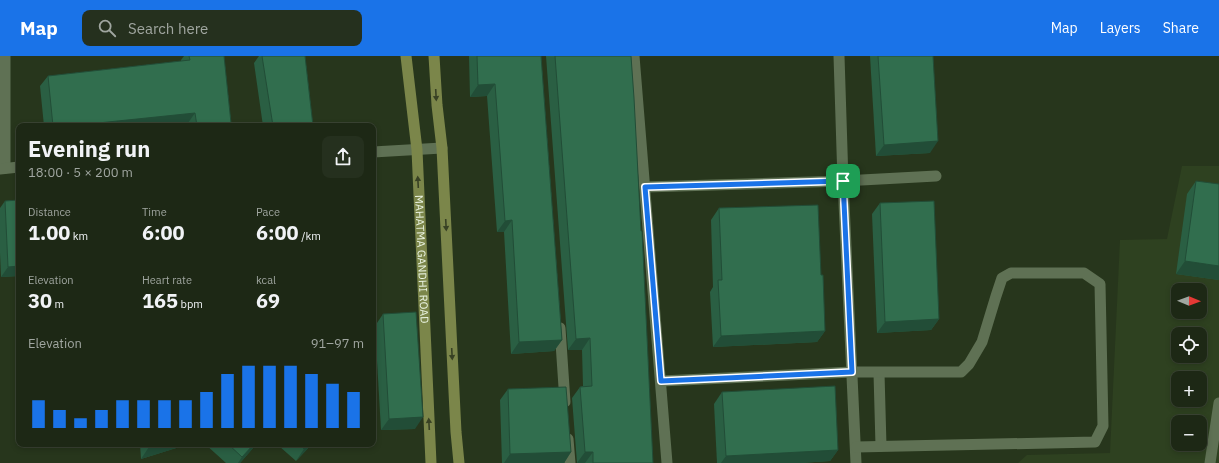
<!DOCTYPE html>
<html lang="en">
<head>
<meta charset="utf-8">
<style>
  body { margin:0; font-family:"IBM Plex Sans",sans-serif; background:#25301e; color:#f1f3f6; height:100vh; display:flex; flex-direction:column; font-size:15px; white-space:nowrap }
  * { box-sizing:border-box; margin:0 }
  p { font-size:13px; color:#a0a6a0 }
  .icon { flex:none; width:22px; height:22px; fill:none; stroke:currentColor; stroke-width:2; stroke-linecap:round; stroke-linejoin:round }
  .map { position:relative; flex:1; overflow:hidden }
  .panel { position:absolute; left:16px; top:67px; width:360px; height:324px; display:flex; flex-direction:column; background:#1d2815; border-radius:8px; box-shadow:0 2px 6px #0003,0 0 0 1px #3b4434 }
  .panel>* { flex:none }
  .needle { width:26px; rotate:91deg }
  .controls { position:absolute; left:1171px; top:227px; display:grid; gap:8px }
  .controls a { display:grid; place-items:center; width:36px; height:36px; border-radius:8px; background:#1d2815; box-shadow:0 2px 6px #0003,0 0 0 1px #3b4434; font-size:20px }
  .pin { position:absolute; display:grid; place-items:center; width:34px; height:34px; color:#fff; margin:-17px; border-radius:8px; box-shadow:0 2px 6px #0006 }
  .round { display:grid; place-items:center; flex:none; width:42px; height:42px; border-radius:8px; background:#25301e }
  .summary { display:flex; align-items:center; justify-content:space-between; height:68px; padding:0 12px }
  h1 { font-size:22px; font-weight:700; line-height:30px }
  .stats { display:grid; grid-template-columns:repeat(3,1fr); gap:6px; height:68px; padding:4px 12px }
  .stats div { display:grid; align-content:center }
  .stats b { font-size:20px; font-weight:700 }
  .stats small { font-size:11px; font-weight:400 }
  .stats p { font-size:11px }
  .chart { height:112px; padding:8px 12px }
  .chart p { display:flex; justify-content:space-between }
  .chart svg { width:100%; height:72px; margin-top:4px; stroke:#1a73e8; stroke-width:6 }
  header { display:flex; align-items:center; gap:24px; box-sizing:border-box; height:56px; padding:0 20px; background:#1a73e8; color:#fff }
  header strong { font-size:19px }
  nav { display:flex; gap:22px; margin-inline-start:auto; font-size:14px }
  .search { width:280px; height:36px; background:#25301e; display:flex; align-items:center; gap:10px; box-sizing:border-box; padding:0 14px; border-radius:8px; color:#a0a6a0; font-size:15px }
  .map>svg:first-child { display:block }
  .built { fill:#2e4120; fill-rule:evenodd }
  .lines { fill:none; stroke-linecap:round; stroke-linejoin:round }
  .service { stroke:#5f7154; stroke-width:11 }
  .minor { stroke:#5f7154; stroke-width:11 }
  .secondary { stroke:#7b864a; stroke-width:11 }
  .wall { fill:#2a5f43 }
  .shaded-wall { fill:#224d37 }
  .building { fill:#316e4e; stroke:#224d37 }
  .oneway { fill:#384124 }
  .route-casing { stroke:#fff; stroke-width:8 }
  .route { stroke:#1a73e8; stroke-width:5 }
  .labels { text-anchor:middle; dominant-baseline:central; stroke-width:3; stroke-linejoin:round; paint-order:stroke }
  .street-label { font-size:11px; fill:#ecf6e5; stroke:#141c10 }
</style>
</head>
<body>
<header>
<strong>Map</strong>
<div class="search"><svg class="icon" aria-label="search" viewBox="0 0 24 24"><circle cx="10" cy="10" r="6"/><path d="M15 15l6 6"/></svg>Search here</div>
<nav><a>Map</a><a>Layers</a><a>Share</a></nav>
</header>
<div class="map">
<svg width="1219" height="407" viewBox="0 0 1219 407">
  <rect width="100%" height="100%" fill="#27361c"/>
  <path class="built" d="M 1182,110 L 1219,110 L 1219,407 L 1018,407 L 1027,399 L 1110,397 L 1120,184 L 1167,183 ZM 1178,234 L 1200,234 L 1200,256 L 1178,256 ZM 1178,278 L 1200,278 L 1200,300 L 1178,300 ZM 1178,322 L 1200,322 L 1200,344 L 1178,344 ZM 1178,366 L 1200,366 L 1200,388 L 1178,388 Z"/>
  <g class="lines">
    <path class="service" d="M 1210,407 L 1219,347"/>
    <g class="minor">
      <path d="M 634,0 L 667,407"/>
      <path d="M 839,0 L 843,125 L 856,407"/>
      <path d="M 373,96 L 442,92"/>
      <path d="M 5,112 L 5,0"/>
      <path d="M 0,113 L 19,111"/>
      <path d="M 645,131 L 843,125 L 936,120"/>
      <path d="M 560,272 L 565,346"/>
      <path d="M 879,317 L 881,390"/>
      <path d="M 661,325 L 852,316 L 961,316 L 969,308 L 982,286 L 996,240 L 1002,222 L 1011,217 L 1084,217 L 1100,228 L 1103,370 L 1095,386 L 856,391"/>
      <path d="M 568,383 L 570,407"/>
    </g>
    <g class="secondary">
      <path id="s1" d="M 406,0 L 417,94 L 431,407"/>
      <path d="M 434,0 L 437,49 L 442,92 L 456,376 L 459,407"/>
    </g>
  </g>
  <g class="wall">
    <path d="M 184,0 L 224,0 L 231,67 L 229,70 L 188,70 L 188,67 L 163,70 L 44,70 L 40,30 L 48,20 L 181,5 L 181,4 Z"/>
    <path d="M 259,0 L 305,0 L 313,70 L 263,70 L 254,7 Z"/>
    <path d="M 469,0 L 541,0 L 562,284 L 554,295 L 511,298 L 504,176 L 497,176 L 487,40 L 470,41 Z"/>
    <path d="M 546,0 L 631,0 L 653,407 L 577,407 L 572,342 L 580,331 L 583,330 L 582,294 L 568,294 Z"/>
    <path d="M 870,0 L 933,0 L 930,97 L 876,100 Z"/>
    <path d="M 1196,125 L 1219,224 L 1176,218 L 1187,138 Z"/>
    <path d="M 19,144 L 19,220 L 1,221 L 0,197 L 0,152 L 5,145 Z"/>
    <path d="M 880,147 L 939,263 L 931,274 L 877,277 L 872,158 Z"/>
    <path d="M 719,152 L 821,219 L 825,275 L 817,286 L 713,291 L 710,236 L 713,231 L 711,164 Z"/>
    <path d="M 383,258 L 415,373 L 381,374 L 375,270 Z"/>
    <path d="M 508,333 L 571,396 L 564,407 L 502,407 L 500,344 Z"/>
    <path d="M 722,336 L 838,394 L 830,405 L 800,407 L 717,407 L 714,348 Z"/>
    <path d="M 140,388 L 189,388 L 141,403 Z"/>
    <path d="M 205,388 L 312,388 L 296,405 L 279,390 L 254,391 L 240,407 L 226,407 Z"/>
  </g>
  <g class="shaded-wall">
    <path d="M 495,28 L 487,40 L 470,41 L 478,29 Z"/>
    <path d="M 195,57 L 188,67 L 163,70 L 69,70 Z"/>
    <path d="M 231,67 L 229,70 L 201,70 Z"/>
    <path d="M 938,85 L 930,97 L 876,100 L 884,89 Z"/>
    <path d="M 512,164 L 504,176 L 497,176 L 505,165 Z"/>
    <path d="M 1185,205 L 1219,210 L 1219,224 L 1176,218 Z"/>
    <path d="M 19,210 L 19,220 L 1,221 L 8,211 Z"/>
    <path d="M 939,263 L 931,274 L 877,277 L 885,266 Z"/>
    <path d="M 825,275 L 817,286 L 713,291 L 721,280 Z"/>
    <path d="M 590,282 L 582,294 L 568,294 L 576,283 Z"/>
    <path d="M 562,284 L 554,295 L 511,298 L 519,286 Z"/>
    <path d="M 423,361 L 415,373 L 381,374 L 389,363 Z"/>
    <path d="M 158,388 L 189,388 L 141,403 L 149,391 Z"/>
    <path d="M 254,388 L 281,388 L 279,390 L 254,391 L 240,407 L 238,407 L 242,401 Z"/>
    <path d="M 309,388 L 312,388 L 296,405 L 304,393 Z"/>
    <path d="M 838,394 L 830,405 L 800,407 L 721,407 L 726,400 Z"/>
    <path d="M 571,396 L 564,407 L 504,407 L 510,398 Z"/>
    <path d="M 585,396 L 593,396 L 585,407 L 577,407 Z"/>
  </g>
  <g class="building">
    <path d="M 189,0 L 224,0 L 231,67 L 197,70 L 195,57 L 69,70 L 53,70 L 48,20 L 190,4 Z"/>
    <path d="M 262,0 L 305,0 L 313,70 L 273,70 Z"/>
    <path d="M 477,0 L 541,0 L 562,284 L 519,286 L 512,164 L 505,165 L 495,28 L 478,29 Z"/>
    <path d="M 555,0 L 631,0 L 634,42 L 641,175 L 642,175 L 653,407 L 593,407 L 593,396 L 585,396 L 580,331 L 592,330 L 590,282 L 576,283 Z"/>
    <path d="M 878,0 L 933,0 L 938,85 L 884,89 Z"/>
    <path d="M 1196,125 L 1219,128 L 1219,210 L 1185,205 Z"/>
    <path d="M 19,144 L 19,210 L 8,211 L 5,145 Z"/>
    <path d="M 934,145 L 939,263 L 885,266 L 880,147 Z"/>
    <path d="M 818,149 L 821,219 L 823,219 L 825,275 L 721,280 L 718,224 L 722,224 L 719,152 Z"/>
    <path d="M 416,256 L 423,361 L 389,363 L 383,258 Z"/>
    <path d="M 835,330 L 838,394 L 726,400 L 722,336 Z"/>
    <path d="M 566,331 L 571,396 L 510,398 L 508,333 Z"/>
    <path d="M 149,388 L 158,388 L 149,391 Z"/>
    <path d="M 228,388 L 254,388 L 242,401 Z"/>
    <path d="M 299,388 L 309,388 L 304,393 Z"/>
  </g>
  <defs><path id="oneway-solid" d="M-6-.8H1V-3.2L6.5 0L1 3.2V.8H-6Z"/></defs>
  <g class="oneway">
    <use href="#oneway-solid" transform="translate(436 39) rotate(87)"/>
    <use href="#oneway-solid" transform="translate(418 126) rotate(-93)"/>
    <use href="#oneway-solid" transform="translate(446 169) rotate(87)"/>
    <use href="#oneway-solid" transform="translate(452 298) rotate(87)"/>
    <use href="#oneway-solid" transform="translate(429 368) rotate(-93)"/>
  </g>
  <g class="lines">
    <defs>
      <path id="route" d="M 843,125 L 852,316 L 661,325 L 645,131 Z"/>
    </defs>
    <use href="#route" class="route-casing"/>
    <use href="#route" class="route"/>
  </g>
  <g class="labels">
    <g class="street-label">
      <text stroke="none"><textPath href="#s1" startOffset="204">MAHATMA GANDHI ROAD</textPath></text>
    </g>
  </g>
</svg>
<div class="controls">
<a><svg class="needle" viewBox="-14 -14 28 28"><path d="M0-13l5 13h-10z" fill="#e53935"/><path d="M0 13l5-13h-10z" fill="#a0a6a0"/></svg></a>
<a><svg class="icon" aria-label="locate" viewBox="0 0 24 24"><circle cx="12" cy="12" r="6"/><path d="M12 2v4M12 18v4M2 12h4M18 12h4"/></svg></a>
<a>+</a>
<a>−</a>
</div>
<div class="pin" style="left:843px;top:125px;background:#1e9e55"><svg class="icon" aria-label="arrive" viewBox="0 0 24 24"><path d="M6 21V4h12l-3 4 3 4H6"/></svg></div>
<section class="panel">
<div class="summary"><div><h1>Evening run</h1><p>18:00 · 5 × 200 m</p></div><a class="round"><svg class="icon" aria-label="share" viewBox="0 0 24 24"><path d="M12 15V3M7 8l5-5 5 5M5 13v7h14v-7"/></svg></a></div>
<div class="stats">
<div><p>Distance</p><b>1.00<small> km</small></b></div>
<div><p>Time</p><b>6:00</b></div>
<div><p>Pace</p><b>6:00<small> /km</small></b></div>
</div>
<div class="stats">
<div><p>Elevation</p><b>30<small> m</small></b></div>
<div><p>Heart rate</p><b>165<small> bpm</small></b></div>
<div><p>kcal</p><b>69</b></div>
</div>
<div class="chart"><p><span>Elevation</span>91–97 m</p>
<svg viewBox="0 0 160 44" preserveAspectRatio="none"><path d="M5 44V27M15 44V33M25 44V38M35 44V33M45 44V27M55 44V27M65 44V27M75 44V27M85 44V22M95 44V11M105 44V6M115 44V6M125 44V6M135 44V11M145 44V17M155 44V22"/></svg>
</div>
</section>
</div>
</body>
</html>
